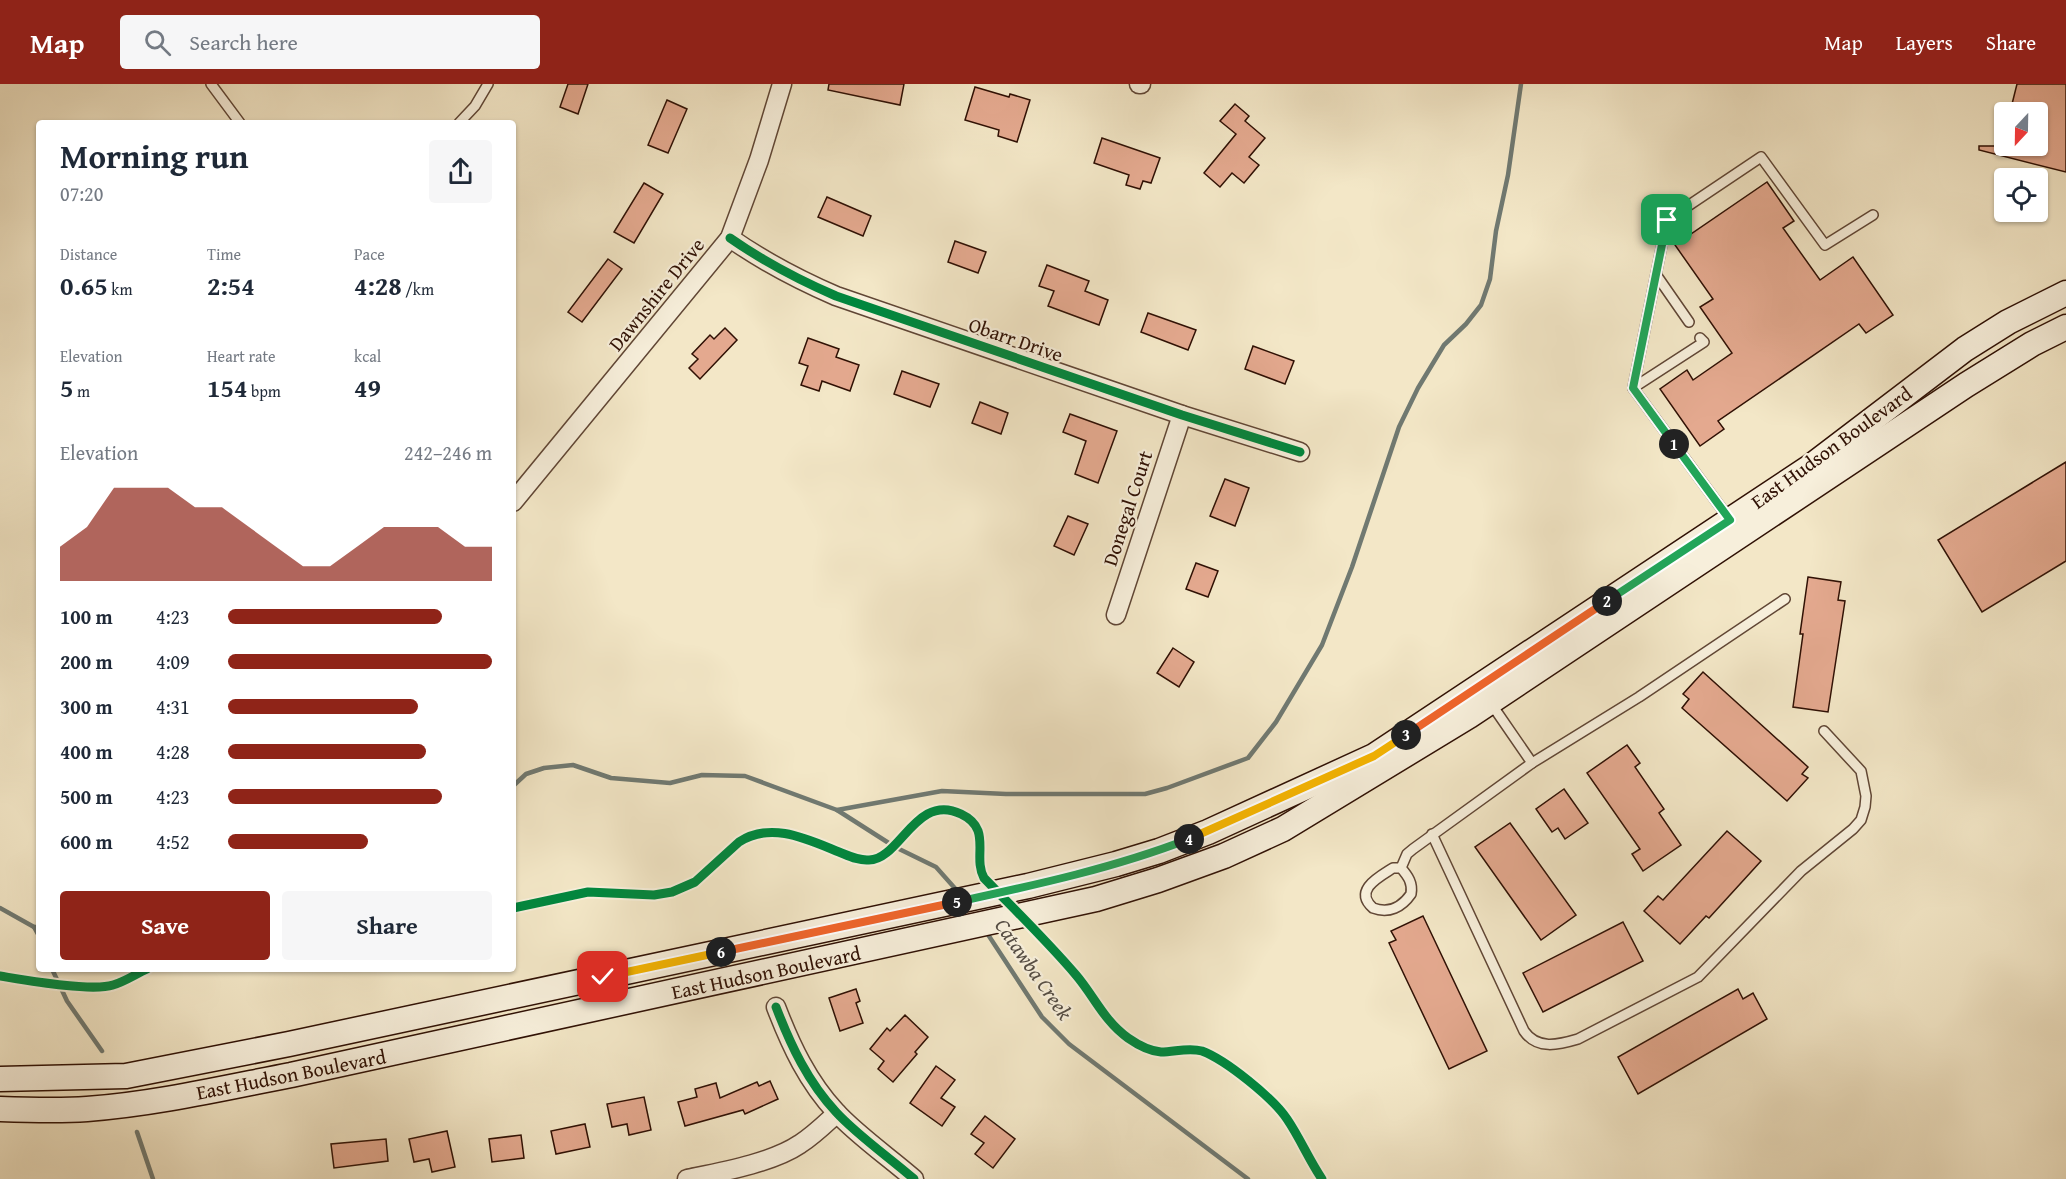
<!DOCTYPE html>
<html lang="en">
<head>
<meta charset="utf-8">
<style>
  body { margin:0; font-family:"Gentium Book Plus",serif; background:#f6f6f7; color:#1f2937; height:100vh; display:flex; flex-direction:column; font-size:22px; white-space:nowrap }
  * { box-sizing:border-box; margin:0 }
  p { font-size:20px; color:#747a83 }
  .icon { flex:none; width:33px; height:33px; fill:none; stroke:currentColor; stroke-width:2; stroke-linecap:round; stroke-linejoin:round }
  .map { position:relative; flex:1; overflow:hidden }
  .drawer { position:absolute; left:36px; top:36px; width:480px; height:852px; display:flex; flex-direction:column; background:#fff; border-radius:6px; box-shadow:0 2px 4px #0004 }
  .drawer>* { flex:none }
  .needle { width:39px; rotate:202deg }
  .buttons { position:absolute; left:1994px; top:18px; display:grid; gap:12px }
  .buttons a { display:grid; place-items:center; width:54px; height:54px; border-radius:6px; background:#fff; box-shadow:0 2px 4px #0004; font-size:30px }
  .pin { position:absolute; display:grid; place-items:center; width:51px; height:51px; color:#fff; margin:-26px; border-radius:12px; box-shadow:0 3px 9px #0006 }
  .km { position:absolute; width:30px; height:30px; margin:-15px; border-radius:50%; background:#222; color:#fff; font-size:16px; line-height:30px; text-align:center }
  .round { display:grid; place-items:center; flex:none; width:63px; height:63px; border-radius:6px; background:#f6f6f7 }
  .headline { display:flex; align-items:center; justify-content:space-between; height:102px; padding:0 24px }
  h1 { font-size:33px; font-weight:800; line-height:45px }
  .figures { display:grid; grid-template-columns:repeat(3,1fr); gap:9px; height:102px; padding:6px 24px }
  .figures div { display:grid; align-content:center }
  .figures b { font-size:26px; font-weight:800 }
  .figures small { font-size:16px; font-weight:400 }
  .figures p { font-size:16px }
  .chart { height:168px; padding:12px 24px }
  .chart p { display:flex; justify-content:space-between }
  .chart svg { width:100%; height:108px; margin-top:6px; fill:#8f2418; opacity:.7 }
  .action { display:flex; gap:12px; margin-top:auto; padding:12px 24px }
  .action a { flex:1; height:69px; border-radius:6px; background:#8f2418; color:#fff; font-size:24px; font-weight:800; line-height:69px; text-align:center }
  .action a+a { background:#f6f6f7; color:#1f2937 }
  ul { padding:0 24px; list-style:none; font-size:20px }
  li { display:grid; grid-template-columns:96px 72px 1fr; align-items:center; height:45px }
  li i { height:15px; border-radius:8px; background:#8f2418 }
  header { display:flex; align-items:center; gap:36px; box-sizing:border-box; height:84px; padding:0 30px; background:#8f2418; color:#fff }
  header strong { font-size:28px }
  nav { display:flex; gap:33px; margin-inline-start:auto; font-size:21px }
  .search { width:420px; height:54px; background:#f6f6f7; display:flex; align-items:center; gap:15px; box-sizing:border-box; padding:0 21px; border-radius:6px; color:#747a83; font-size:22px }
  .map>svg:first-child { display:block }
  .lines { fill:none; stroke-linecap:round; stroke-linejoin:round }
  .stream { stroke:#707971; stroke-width:4.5 }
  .building { fill:#e4a98f; stroke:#2f1004; stroke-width:1.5 }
  .lane-casing { stroke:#604635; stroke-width:12 }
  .street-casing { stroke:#604635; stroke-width:21 }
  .secondary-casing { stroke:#2f1004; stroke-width:27 }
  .lane { stroke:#f7efdb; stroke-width:9 }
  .street { stroke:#f7efdb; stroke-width:18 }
  .secondary { stroke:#f7efdb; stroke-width:24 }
  .cycleway-casing { stroke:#f7efdb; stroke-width:13 }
  .cycleway { stroke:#00873e; stroke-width:9 }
  .split-1-casing { stroke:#fff; stroke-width:12 }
  .split-2-casing { stroke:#fff; stroke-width:12 }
  .split-3-casing { stroke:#fff; stroke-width:12 }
  .split-4-casing { stroke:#fff; stroke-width:12 }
  .split-5-casing { stroke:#fff; stroke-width:12 }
  .split-6-casing { stroke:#fff; stroke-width:12 }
  .split-7-casing { stroke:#fff; stroke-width:12 }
  .split-1 { stroke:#22a559; stroke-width:8 }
  .split-2 { stroke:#22a559; stroke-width:8 }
  .split-3 { stroke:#f0652b; stroke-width:8 }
  .split-4 { stroke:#f5b400; stroke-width:8 }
  .split-5 { stroke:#22a559; stroke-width:8 }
  .split-6 { stroke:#f0652b; stroke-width:8 }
  .split-7 { stroke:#f5b400; stroke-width:8 }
  .labels { text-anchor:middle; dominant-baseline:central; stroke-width:4.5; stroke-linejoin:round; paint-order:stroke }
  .street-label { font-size:20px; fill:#2f1004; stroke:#f7efdb }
  .water-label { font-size:21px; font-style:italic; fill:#554d44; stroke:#f7efdb }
</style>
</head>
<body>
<header>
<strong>Map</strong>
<div class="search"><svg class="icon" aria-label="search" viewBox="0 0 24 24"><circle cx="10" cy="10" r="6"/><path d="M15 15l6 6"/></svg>Search here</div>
<nav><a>Map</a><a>Layers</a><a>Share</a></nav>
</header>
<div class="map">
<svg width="2066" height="1095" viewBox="0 0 2066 1095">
  <rect width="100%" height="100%" fill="#f3e7c7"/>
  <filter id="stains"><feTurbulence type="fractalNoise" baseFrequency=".00333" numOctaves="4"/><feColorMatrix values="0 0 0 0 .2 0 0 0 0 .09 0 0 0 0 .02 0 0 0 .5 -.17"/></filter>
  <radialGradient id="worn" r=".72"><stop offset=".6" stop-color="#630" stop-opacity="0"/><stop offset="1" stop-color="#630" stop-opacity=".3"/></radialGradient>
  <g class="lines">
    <g class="stream">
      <path d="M 513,702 L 526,690 L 544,684 L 573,681 L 611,694 L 670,699 L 702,691 L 745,692 L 837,726 L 895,763 L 936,783 L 960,810"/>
      <path d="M 837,726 L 942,707 L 1006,710 L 1145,710 L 1167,704 L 1248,674 L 1276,638 L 1322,561 L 1352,483 L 1399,343 L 1418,304 L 1444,261 L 1466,240 L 1481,221 L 1490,195 L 1496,147 L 1508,91 L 1521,0"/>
      <path d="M 0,824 L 34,843 L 39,843"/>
      <path d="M 34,843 L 39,852"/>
      <path d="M 985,846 L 1042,933 L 1069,960 L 1248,1095"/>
      <path d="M 52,885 L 67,917 L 102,967"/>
      <path d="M 137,1048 L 153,1095"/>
    </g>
  </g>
  <g class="building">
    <path d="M 568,0 L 588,0 L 578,30 L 560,23 Z"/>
    <path d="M 829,0 L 904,0 L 900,21 L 828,6 Z"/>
    <path d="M 2017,0 L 2066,0 L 2066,88 L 1979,66 L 1979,62 L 2037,62 L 2037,28 L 2010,28 Z"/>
    <path d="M 975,3 L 1009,13 L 1010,10 L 1030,16 L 1017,58 L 998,52 L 999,46 L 965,36 Z"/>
    <path d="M 667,16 L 687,25 L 668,69 L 648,61 Z"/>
    <path d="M 1235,20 L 1249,32 L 1245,37 L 1265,54 L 1249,73 L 1259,81 L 1244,99 L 1232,89 L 1220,103 L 1204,89 L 1236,50 L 1220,37 Z"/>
    <path d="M 1102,54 L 1160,74 L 1151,99 L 1143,97 L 1140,105 L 1126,101 L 1129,91 L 1094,79 Z"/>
    <path d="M 1767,98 L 1794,137 L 1783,144 L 1820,196 L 1853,173 L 1893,231 L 1866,249 L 1859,240 L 1718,337 L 1724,345 L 1700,362 L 1660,305 L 1687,286 L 1693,296 L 1732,269 L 1700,223 L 1713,215 L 1675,161 Z"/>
    <path d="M 644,99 L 663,110 L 634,159 L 614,148 Z"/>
    <path d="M 827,113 L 871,132 L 863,152 L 818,133 Z"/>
    <path d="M 955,157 L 986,168 L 978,189 L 948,178 Z"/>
    <path d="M 608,175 L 622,185 L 582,238 L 568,228 Z"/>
    <path d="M 1047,181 L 1089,197 L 1085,207 L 1108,216 L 1099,241 L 1048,222 L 1054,207 L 1039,202 Z"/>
    <path d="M 1148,229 L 1196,246 L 1188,266 L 1141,248 Z"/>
    <path d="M 725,244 L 737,256 L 700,295 L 689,284 L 698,275 L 692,270 L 710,251 L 714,255 Z"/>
    <path d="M 808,254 L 839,265 L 836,273 L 859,281 L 850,307 L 822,297 L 819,307 L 801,301 L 808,282 L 799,279 Z"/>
    <path d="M 1253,262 L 1294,277 L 1285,300 L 1245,285 Z"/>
    <path d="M 902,287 L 939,300 L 930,323 L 894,310 Z"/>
    <path d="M 980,318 L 1008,329 L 1001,350 L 972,339 Z"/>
    <path d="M 1070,330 L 1117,347 L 1098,399 L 1075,390 L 1086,357 L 1063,348 Z"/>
    <path d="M 2066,378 L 2066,477 L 1982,528 L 1938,456 Z"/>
    <path d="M 1225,395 L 1249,404 L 1235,442 L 1210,432 Z"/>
    <path d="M 1068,432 L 1088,440 L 1074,471 L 1054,462 Z"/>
    <path d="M 1196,479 L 1218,487 L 1208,513 L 1186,505 Z"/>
    <path d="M 1808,493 L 1841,498 L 1838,516 L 1845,517 L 1828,628 L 1793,623 L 1803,550 L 1800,550 Z"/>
    <path d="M 1173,564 L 1194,578 L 1179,603 L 1157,589 Z"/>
    <path d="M 1703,588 L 1808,683 L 1802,690 L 1808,694 L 1787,717 L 1682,624 L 1689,615 L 1683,610 Z"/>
    <path d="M 1627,661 L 1640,679 L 1635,683 L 1664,725 L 1659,729 L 1681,761 L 1643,787 L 1632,770 L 1640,765 L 1587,689 Z"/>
    <path d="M 1564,705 L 1588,739 L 1565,755 L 1558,744 L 1552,748 L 1536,725 Z"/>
    <path d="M 1510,739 L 1576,831 L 1541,856 L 1475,763 Z"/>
    <path d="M 1727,747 L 1761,777 L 1709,834 L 1706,832 L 1680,860 L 1644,827 L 1658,812 L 1663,816 Z"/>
    <path d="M 1423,832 L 1487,967 L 1449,985 L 1389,859 L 1396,856 L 1391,847 Z"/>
    <path d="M 1623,838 L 1643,877 L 1543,928 L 1523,889 Z"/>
    <path d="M 856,905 L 860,917 L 856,919 L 863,939 L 840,947 L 829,914 Z"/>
    <path d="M 1738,905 L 1743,915 L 1753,909 L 1767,935 L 1638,1010 L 1618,973 Z"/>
    <path d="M 905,931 L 928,953 L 915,968 L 917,970 L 893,998 L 878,985 L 884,977 L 870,965 L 887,944 L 890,947 Z"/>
    <path d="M 936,982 L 955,996 L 941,1014 L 955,1023 L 942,1042 L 910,1019 Z"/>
    <path d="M 770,997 L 778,1015 L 745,1030 L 743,1026 L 685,1042 L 678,1018 L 697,1013 L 695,1005 L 716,999 L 720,1014 L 757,998 L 759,1002 Z"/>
    <path d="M 644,1013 L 651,1046 L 629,1051 L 627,1040 L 612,1043 L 607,1020 Z"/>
    <path d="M 985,1032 L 1015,1055 L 993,1084 L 975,1070 L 984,1059 L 971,1050 Z"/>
    <path d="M 585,1040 L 590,1063 L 556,1070 L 551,1047 Z"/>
    <path d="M 447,1047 L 455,1083 L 432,1088 L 429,1075 L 414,1078 L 409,1055 Z"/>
    <path d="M 521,1051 L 524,1074 L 492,1078 L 489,1055 Z"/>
    <path d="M 386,1055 L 388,1077 L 334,1084 L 331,1060 Z"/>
  </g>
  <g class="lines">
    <defs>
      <g id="lane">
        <path d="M 211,0 L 240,39"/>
        <path d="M 459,39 L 475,22 L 488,0"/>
        <path d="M 1657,192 L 1689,238"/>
        <path d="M 1633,304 L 1704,258 L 1700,254"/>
        <path d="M 1730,436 L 1633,304 L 1667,136 L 1761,73 L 1825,161 L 1873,131"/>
        <path d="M 1490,618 L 1532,679"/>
        <path d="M 1432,750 L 1524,947 C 1537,966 1558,961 1578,955 L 1698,893 L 1801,787 L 1853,745 L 1861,736 L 1865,723 L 1866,712 L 1861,687 L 1824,647"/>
        <path d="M 1393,784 L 1401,784 C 1408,792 1413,799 1411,810 C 1402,823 1389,830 1373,824 C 1353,806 1379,793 1393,784 Z"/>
        <path d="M 1401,784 L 1407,770 L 1413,765 L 1532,679 L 1639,613 L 1785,515"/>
      </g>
      <g id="street">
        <path d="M 1139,0 L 1141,0"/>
        <path d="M 730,154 C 763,177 799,196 836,212 L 1182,331 L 1300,368"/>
        <path d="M 513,418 L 730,154 L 759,76 L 782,0"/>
        <path d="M 1116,531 L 1182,331"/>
        <path d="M 776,923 C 791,962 808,998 836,1028 C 857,1051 890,1074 914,1095"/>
        <path d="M 687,1095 C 721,1088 772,1079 800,1060 C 814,1051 825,1040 837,1029"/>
      </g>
      <g id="secondary">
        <path d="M 0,995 L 126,992 L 289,960 L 1028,802 L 1116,780 L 1159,767 L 1208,748 L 1374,672 L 1810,383 L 1965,265 L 2008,238 L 2066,209"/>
        <path d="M 0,1025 C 29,1026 58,1027 87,1025 C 155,1020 224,1004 291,991 L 1096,815 L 1158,796 L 1224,772 L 1283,745 L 1469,632 L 1966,301 L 2032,260 L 2066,243"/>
      </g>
    </defs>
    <use href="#lane" class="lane-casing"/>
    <use href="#street" class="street-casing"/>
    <use href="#secondary" class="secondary-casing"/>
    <use href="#lane" class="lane"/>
    <use href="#street" class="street"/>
    <use href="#secondary" class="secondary"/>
    <defs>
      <g id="cycleway">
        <path d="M 730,154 C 763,177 799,196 836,212 L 1182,331 L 1300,368"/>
        <path d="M 513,824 L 588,808 L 654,811 L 672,808 L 695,798 L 739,758 C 771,737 807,755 839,768 C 849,772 859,777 869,776 C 900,776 916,708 961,730 C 993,745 972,772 984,794 C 1015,826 1047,857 1076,891 C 1094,912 1104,937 1128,954 C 1138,961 1149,967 1161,968 C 1175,968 1188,963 1202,967 C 1226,976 1273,1014 1287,1035 C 1300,1054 1309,1076 1322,1095"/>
        <path d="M 0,892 C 25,896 91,908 113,901 C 124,898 136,890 147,885"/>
        <path d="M 776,923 C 791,962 808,998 836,1028 C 857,1051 890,1074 914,1095"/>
      </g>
    </defs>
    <use href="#cycleway" class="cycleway-casing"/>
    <use href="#cycleway" class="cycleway"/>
  </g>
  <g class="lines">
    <defs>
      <path id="split-1" d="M 1667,136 L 1633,304 L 1674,360"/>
      <path id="split-2" d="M 1607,517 L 1730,436 L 1674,360"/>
      <path id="split-3" d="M 1406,651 L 1607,517"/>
      <path id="split-4" d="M 1189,755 L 1374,672 L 1406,651"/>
      <path id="split-5" d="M 957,818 C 1035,801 1114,784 1189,755"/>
      <path id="split-6" d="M 721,868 L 957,818"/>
      <path id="split-7" d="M 603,893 L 721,868"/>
    </defs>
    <use href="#split-1" class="split-1-casing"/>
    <use href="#split-2" class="split-2-casing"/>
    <use href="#split-3" class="split-3-casing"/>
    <use href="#split-4" class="split-4-casing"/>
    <use href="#split-5" class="split-5-casing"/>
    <use href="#split-6" class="split-6-casing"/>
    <use href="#split-7" class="split-7-casing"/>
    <use href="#split-1" class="split-1"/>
    <use href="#split-2" class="split-2"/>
    <use href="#split-3" class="split-3"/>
    <use href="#split-4" class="split-4"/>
    <use href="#split-5" class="split-5"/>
    <use href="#split-6" class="split-6"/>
    <use href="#split-7" class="split-7"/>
  </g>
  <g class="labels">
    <g class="street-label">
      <text transform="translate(656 210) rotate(-51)">Dawnshire Drive</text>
      <text transform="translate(1016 255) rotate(19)">Obarr Drive</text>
      <text transform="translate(1831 363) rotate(-36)">East Hudson Boulevard</text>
      <text transform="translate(1127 424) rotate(-72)">Donegal Court</text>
      <text transform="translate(766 888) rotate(-12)">East Hudson Boulevard</text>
      <text transform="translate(291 990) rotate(-11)">East Hudson Boulevard</text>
    </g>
    <g class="water-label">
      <text transform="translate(1034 885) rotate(55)">Catawba Creek</text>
    </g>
  </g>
  <rect width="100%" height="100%" filter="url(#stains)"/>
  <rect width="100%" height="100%" fill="url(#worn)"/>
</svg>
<div class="buttons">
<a><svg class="needle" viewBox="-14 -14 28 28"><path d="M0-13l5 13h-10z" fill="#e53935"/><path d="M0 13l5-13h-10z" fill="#747a83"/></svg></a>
<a><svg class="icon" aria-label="locate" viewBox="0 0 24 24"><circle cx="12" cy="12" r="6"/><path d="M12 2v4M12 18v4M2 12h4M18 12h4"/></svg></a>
</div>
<div class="pin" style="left:1667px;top:136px;background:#1e9e55"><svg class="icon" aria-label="arrive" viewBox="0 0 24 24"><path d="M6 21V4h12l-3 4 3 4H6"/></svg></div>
<div class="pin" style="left:603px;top:893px;background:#d93025"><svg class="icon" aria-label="check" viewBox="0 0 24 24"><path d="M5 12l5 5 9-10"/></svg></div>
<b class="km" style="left:1674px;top:360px">1</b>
<b class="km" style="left:1607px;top:517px">2</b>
<b class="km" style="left:1406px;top:651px">3</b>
<b class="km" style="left:1189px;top:755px">4</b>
<b class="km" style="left:957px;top:818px">5</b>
<b class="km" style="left:721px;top:868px">6</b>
<section class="drawer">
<div class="headline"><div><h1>Morning run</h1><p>07:20</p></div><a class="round"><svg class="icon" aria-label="share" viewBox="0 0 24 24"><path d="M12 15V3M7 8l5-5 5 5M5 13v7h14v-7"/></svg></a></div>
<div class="figures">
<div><p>Distance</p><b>0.65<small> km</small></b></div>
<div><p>Time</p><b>2:54</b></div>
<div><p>Pace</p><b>4:28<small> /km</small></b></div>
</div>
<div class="figures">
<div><p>Elevation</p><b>5<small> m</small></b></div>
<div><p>Heart rate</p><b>154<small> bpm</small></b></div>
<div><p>kcal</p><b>49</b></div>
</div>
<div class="chart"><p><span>Elevation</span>242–246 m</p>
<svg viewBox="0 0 160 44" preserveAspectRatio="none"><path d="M0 44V30L10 22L20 6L30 6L40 6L50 14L60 14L70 22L80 30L90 38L100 38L110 30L120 22L130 22L140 22L150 30L160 30V44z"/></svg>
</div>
<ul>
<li><b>100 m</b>4:23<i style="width:81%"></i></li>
<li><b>200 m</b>4:09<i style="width:100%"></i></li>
<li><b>300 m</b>4:31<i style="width:72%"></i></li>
<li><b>400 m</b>4:28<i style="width:75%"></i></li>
<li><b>500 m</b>4:23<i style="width:81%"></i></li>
<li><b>600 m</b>4:52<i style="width:53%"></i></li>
</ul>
<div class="action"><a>Save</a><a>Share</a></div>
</section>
</div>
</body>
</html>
